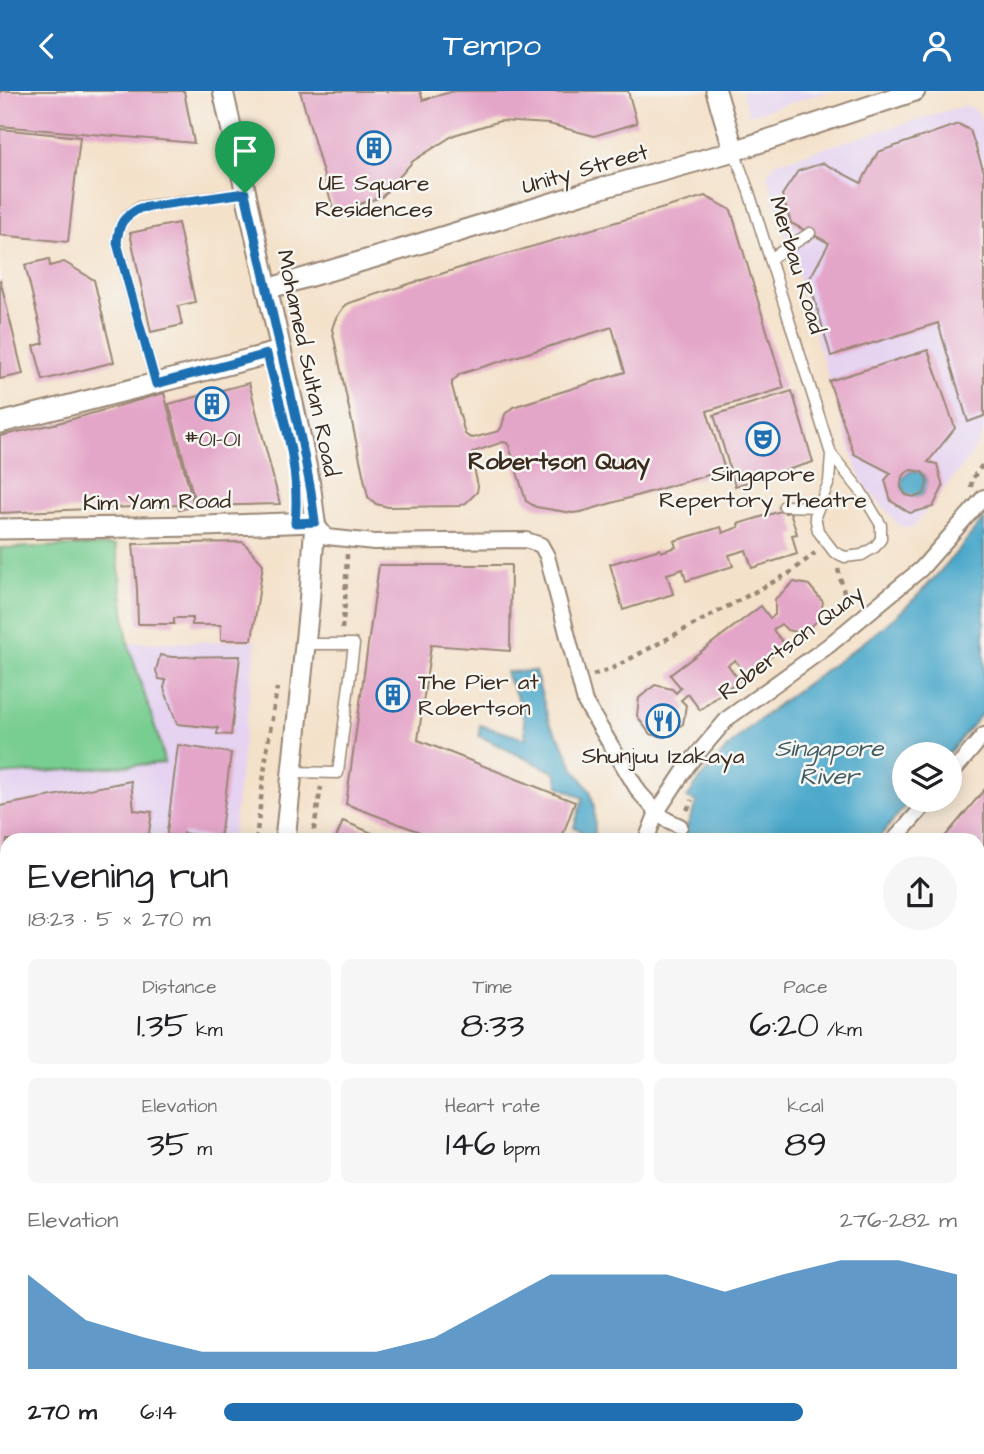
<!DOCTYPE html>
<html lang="en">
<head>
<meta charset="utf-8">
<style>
  body { margin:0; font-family:"Architects Daughter",sans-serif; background:#f6f6f6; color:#202124; height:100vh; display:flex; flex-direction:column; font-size:26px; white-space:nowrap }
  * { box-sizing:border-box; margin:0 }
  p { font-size:23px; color:#757577 }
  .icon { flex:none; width:38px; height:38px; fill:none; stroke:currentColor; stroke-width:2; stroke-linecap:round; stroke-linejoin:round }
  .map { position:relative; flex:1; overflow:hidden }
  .side { position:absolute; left:0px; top:742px; width:985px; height:621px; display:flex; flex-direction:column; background:#fff; border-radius:21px 21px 0 0; box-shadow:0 4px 18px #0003 }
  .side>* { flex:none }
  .buttons { position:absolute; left:892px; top:651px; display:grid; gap:14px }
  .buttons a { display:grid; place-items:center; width:70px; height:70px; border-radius:50%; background:#fff; box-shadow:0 4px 18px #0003; font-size:35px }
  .pin { position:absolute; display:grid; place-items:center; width:60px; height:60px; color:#fff; margin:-72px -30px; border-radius:50% 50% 50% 0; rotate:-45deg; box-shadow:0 0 7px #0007 }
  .pin .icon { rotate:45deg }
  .round { display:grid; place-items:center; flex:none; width:74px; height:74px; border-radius:37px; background:#f6f6f6 }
  .overview { display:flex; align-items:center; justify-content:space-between; height:119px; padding:0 28px }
  h1 { font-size:38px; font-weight:600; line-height:52px }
  .stats { display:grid; grid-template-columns:repeat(3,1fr); gap:10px; height:119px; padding:7px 28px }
  .stats div { display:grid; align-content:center; border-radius:10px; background:#f6f6f6; text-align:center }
  .stats b { font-size:35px; font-weight:600 }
  .stats small { font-size:19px; font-weight:400 }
  .stats p { font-size:19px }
  .chart { height:196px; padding:14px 28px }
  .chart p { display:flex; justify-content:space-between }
  .chart svg { width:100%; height:126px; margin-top:7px; fill:#1f6fb2; opacity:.7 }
  ul { padding:0 28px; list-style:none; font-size:23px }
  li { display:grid; grid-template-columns:112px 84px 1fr; align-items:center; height:52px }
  li i { height:18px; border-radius:9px; background:#1f6fb2 }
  header { display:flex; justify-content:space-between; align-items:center; height:91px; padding:0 28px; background:#1f6fb2; color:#fff; font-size:32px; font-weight:600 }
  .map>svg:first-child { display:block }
  .built { fill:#e5d3f1 }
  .green { fill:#78cd91; stroke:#5a7c58; stroke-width:2 }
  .water { fill:#4ca8ca; stroke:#446974; stroke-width:2 }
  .building { fill:#e4a6c8; fill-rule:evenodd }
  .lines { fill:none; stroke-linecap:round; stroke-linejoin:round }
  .service-casing { stroke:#988674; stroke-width:13 }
  .pedestrian-casing { stroke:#988674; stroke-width:18 }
  .minor-casing { stroke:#988674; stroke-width:23 }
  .tertiary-casing { stroke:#988674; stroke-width:26 }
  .primary-casing { stroke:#988674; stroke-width:33 }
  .path { stroke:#988674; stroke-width:4.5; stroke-dasharray:5 5; stroke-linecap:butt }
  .service { stroke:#fff; stroke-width:10 }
  .pedestrian { stroke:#fff; stroke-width:14 }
  .minor { stroke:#fff; stroke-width:19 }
  .tertiary { stroke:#fff; stroke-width:23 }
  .primary { stroke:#fdbc70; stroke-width:30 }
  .path-bridge { stroke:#988674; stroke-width:4.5; stroke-dasharray:5 5; stroke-linecap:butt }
  .route-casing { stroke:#fff; stroke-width:14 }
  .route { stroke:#1f6fb2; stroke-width:9 }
  .labels { text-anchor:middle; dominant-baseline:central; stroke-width:5; stroke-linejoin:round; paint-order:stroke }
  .street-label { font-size:23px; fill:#3b2a1e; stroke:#f6f6f2 }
  .poi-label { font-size:23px; fill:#3b2a1e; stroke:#f6f6f2 }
  .neighbourhood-label { font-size:24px; font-weight:bold; fill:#3b2a1e; stroke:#f6f6f2 }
  .water-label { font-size:24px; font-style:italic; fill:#425c63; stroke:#f6f6f2 }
</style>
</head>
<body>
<header><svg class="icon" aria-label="back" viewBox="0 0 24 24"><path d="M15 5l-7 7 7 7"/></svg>Tempo<svg class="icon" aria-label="person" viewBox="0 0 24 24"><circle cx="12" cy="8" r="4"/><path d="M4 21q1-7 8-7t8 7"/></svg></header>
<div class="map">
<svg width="984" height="1363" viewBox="0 0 984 1363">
  <rect width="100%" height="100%" fill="#f6f6f2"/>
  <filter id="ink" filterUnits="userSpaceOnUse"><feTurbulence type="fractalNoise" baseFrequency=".0143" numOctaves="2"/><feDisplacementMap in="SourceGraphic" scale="14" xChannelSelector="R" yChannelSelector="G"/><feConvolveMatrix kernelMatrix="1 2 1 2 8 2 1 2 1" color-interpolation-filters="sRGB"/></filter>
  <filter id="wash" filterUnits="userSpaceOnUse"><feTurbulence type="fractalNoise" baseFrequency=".00686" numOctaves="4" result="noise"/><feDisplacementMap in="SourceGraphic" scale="28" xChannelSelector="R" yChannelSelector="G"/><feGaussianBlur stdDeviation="1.57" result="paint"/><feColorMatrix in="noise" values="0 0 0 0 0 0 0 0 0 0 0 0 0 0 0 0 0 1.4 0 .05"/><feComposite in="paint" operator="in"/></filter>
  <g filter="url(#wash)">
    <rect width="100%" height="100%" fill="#f4e1c9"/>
    <g class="built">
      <path d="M 742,0 L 830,0 L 749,24 Z"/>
      <path d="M 966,14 L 978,21 L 984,39 L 984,341 L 969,367 L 912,437 L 900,435 L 869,400 L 863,392 L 852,364 L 767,84 L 775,72 Z"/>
      <path d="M 256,550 L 232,749 L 7,749 L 7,913 L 0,914 L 0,684 L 164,672 L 161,655 L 128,552 Z"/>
    </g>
    <path class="green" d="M 116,454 L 128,552 L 161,655 L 164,672 L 0,684 L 0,457 Z"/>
    <g class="water">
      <circle cx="914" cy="393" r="13"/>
      <path d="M 984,427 L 984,620 L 948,663 L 905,663 L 905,709 L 910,709 L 877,749 L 681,749 L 697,711 L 687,707 C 736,629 827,585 895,526 C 929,496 957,462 984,427 Z"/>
      <path d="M 535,580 L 549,631 L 562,651 L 573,676 L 590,700 L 594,716 L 595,746 L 594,749 L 577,749 L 581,740 L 574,736 L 583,707 L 559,695 L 556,682 L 479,645 L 480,634 L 526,648 C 525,635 523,620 518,608 C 513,598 509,591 506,581 Z"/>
      <path d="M 610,1356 L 773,1356 L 773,1363 L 611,1363 Z"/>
    </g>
    <g id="blocks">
      <g class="building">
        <path d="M 0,0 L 184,0 L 194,52 L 0,35 Z"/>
        <path d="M 300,0 L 420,0 L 423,9 L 454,0 L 628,0 L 637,32 L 594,45 L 549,33 L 500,30 L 454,44 L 413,70 L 382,106 L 334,121 Z"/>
        <path d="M 958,33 L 970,39 L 984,81 L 984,325 L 968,331 L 938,232 L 831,265 L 809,189 L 829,152 L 791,132 L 782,104 L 798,80 L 823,72 L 861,92 L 878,61 Z"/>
        <path d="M 0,38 L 80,46 L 68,151 L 0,144 Z"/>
        <path d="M 705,105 L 731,119 L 784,297 L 707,320 L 725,379 L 581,421 L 572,422 L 536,416 L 526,410 L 509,355 L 507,352 L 503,351 L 473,361 L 471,364 L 478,395 L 477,401 L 466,412 L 459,415 L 388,416 L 376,413 L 368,406 L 332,238 L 335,229 L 345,214 L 349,212 L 466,175 ZM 612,236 L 625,281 L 513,316 L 505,323 L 502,335 L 499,340 L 473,347 L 469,346 L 465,343 L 452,295 L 452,291 L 460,283 Z"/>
        <path d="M 178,132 L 195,211 L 178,215 L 182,234 L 151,241 L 130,142 Z"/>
        <path d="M 49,168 L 50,175 L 64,171 L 94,189 L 114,271 L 43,289 L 34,255 L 44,252 L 25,174 Z"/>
        <path d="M 0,188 L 23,283 L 0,288 Z"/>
        <path d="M 928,259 L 955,337 L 928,371 L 937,373 L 943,396 L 933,416 L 910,422 L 891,410 L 885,389 L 891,382 L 854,363 L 829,290 ZM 912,379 L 922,381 L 926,386 L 927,391 L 925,400 L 922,404 L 915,406 L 906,404 L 901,396 L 902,386 L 908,380 Z"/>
        <path d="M 249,292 L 280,413 L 196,415 L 169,313 Z"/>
        <path d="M 792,300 L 813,371 L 735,395 L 714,324 Z"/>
        <path d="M 164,302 L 194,415 L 179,419 L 178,414 L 0,422 L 0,345 L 58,332 Z"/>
        <path d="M 784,419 L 785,422 L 790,421 L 797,443 L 792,444 L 797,463 L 752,477 L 746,459 L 729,464 L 733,475 L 686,490 L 683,478 L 667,483 L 673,503 L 623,519 L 610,473 L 660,458 L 661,461 L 676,456 L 674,450 L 721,436 L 723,442 L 739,436 L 738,433 Z"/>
        <path d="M 243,451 L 263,473 L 252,549 L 221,549 L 221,534 L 192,534 L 192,527 L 174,527 L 174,533 L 138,533 L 137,498 L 133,453 Z"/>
        <path d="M 379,474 L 511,474 L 510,560 L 431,554 L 418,649 L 575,711 L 561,749 L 441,749 L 346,713 Z"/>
        <path d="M 794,491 L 809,494 L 823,511 L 820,528 L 802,542 L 787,539 L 781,533 L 773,539 L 785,554 L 746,584 L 735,569 L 728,574 L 739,589 L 700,619 L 688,603 L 681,609 L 686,614 L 683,633 L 664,646 L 650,643 L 637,625 L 639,607 L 655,594 L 672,598 L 676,602 L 681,597 L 670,584 L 761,515 L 770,527 L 775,524 L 775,508 Z"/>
        <path d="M 160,564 L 172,566 L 240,565 L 231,644 L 217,643 L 218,637 L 177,633 L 164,597 L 166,589 L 159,588 L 156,580 Z"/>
        <path d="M 178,654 L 231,662 L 220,747 L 183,742 L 182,749 L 166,749 Z"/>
        <path d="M 131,690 L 134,719 L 152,721 L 148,749 L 7,749 L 7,864 L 6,864 L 0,832 L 0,715 Z"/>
        <path d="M 984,699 L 984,791 L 978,797 L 978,749 L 942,749 Z"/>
        <path d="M 343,730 L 389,749 L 335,749 Z"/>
        <path d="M 978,887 L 984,892 L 984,967 L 978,962 Z"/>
        <path d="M 7,952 L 7,1028 L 0,1026 L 0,953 Z"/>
        <path d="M 0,1069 L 7,1072 L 7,1188 L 0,1185 Z"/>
        <path d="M 984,1111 L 984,1202 L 978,1204 L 978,1113 Z"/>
        <path d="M 7,1307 L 7,1356 L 37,1356 L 40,1363 L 0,1363 L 0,1310 Z"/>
        <path d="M 405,1356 L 474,1356 L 477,1363 L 408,1363 Z"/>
      </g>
    </g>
  </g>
  <g filter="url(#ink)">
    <use href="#blocks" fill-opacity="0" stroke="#988674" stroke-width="2"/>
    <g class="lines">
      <defs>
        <g id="service">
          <path d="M 734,60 L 749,101 L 831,363 L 860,399 L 881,434 L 881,448 L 875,456 L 862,464 L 845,466 L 834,461 L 818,440 L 815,425 L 829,391 L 831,363"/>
          <path d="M 770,168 L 810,142"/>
          <path d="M 156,293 L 117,152 C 119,132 122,127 140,116 L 245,102"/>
          <path d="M 784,415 L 819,416"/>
          <path d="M 292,681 L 338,682 L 354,553 L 306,553"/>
          <path d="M 0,1044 L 7,1047"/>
          <path d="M 322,1356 L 324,1363"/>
        </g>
        <g id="pedestrian">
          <path d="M 315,431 L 327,446 L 374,451 L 526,449 L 541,454 L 547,465 L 585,611 L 639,701 L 657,721 L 667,729 L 680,735"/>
          <path d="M 950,684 L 984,644"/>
          <path d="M 646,749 L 657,721 L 688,674 L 728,627 L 828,555 L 921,478 L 984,406"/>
          <path d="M 894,749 L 929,709"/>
          <path d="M 584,1356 L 586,1363"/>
          <path d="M 794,1356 L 795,1363"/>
        </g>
        <g id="minor">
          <path d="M 223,0 L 301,348 L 311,399 L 315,431 L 309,515 L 285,749"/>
          <path d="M 716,0 L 734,60"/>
          <path d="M 267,198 L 383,164 L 584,102 L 734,60 L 915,0"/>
          <path d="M 0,332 L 281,260"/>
          <path d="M 0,438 L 204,435 L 315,431"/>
        </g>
        <g id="tertiary">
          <path d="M 0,1209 L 7,1211"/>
          <path d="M 0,1234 L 7,1236"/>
          <path d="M 126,1356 L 128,1363"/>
          <path d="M 160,1356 L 163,1363"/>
        </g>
        <g id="primary">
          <path d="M 978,1342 L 984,1339"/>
          <path d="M 941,1363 L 950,1356"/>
        </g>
      </defs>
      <use href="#service" class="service-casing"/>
      <use href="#pedestrian" class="pedestrian-casing"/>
      <use href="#minor" class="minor-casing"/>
      <use href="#tertiary" class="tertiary-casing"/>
      <use href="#primary" class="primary-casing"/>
      <g class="path">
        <path d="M 971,396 L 972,388 L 984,372"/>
        <path d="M 838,478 L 848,517"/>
        <path d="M 342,538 L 345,512 L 347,463"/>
        <path d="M 593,584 L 611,578 L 790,482 L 815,462"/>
        <path d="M 687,719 L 692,709"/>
        <path d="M 256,749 L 267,658 L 277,597"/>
        <path d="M 312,749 L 321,696"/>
        <path d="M 978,1285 L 984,1283"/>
        <path d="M 193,1356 L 197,1363"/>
        <path d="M 488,1356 L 490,1363"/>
        <path d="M 888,1356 L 896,1363"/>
        <path d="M 864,1363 L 870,1356"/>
      </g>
      <use href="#service" class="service"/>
      <use href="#pedestrian" class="pedestrian"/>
      <use href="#minor" class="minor"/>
      <use href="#tertiary" class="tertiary"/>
      <use href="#primary" class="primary"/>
      <path class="path-bridge" d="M 978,1332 L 984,1341"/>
    </g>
  </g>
  <g class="lines" filter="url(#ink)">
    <defs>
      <path id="route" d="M 245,102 L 301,348 L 311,400 L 315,431 L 295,432 C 301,374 281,319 267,263 L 156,293 L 117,152 C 119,132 122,127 140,117 Z"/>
    </defs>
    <use href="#route" class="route-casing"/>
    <use href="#route" class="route"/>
  </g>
  <defs>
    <symbol id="building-ring" viewBox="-11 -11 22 22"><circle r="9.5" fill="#f6f6f2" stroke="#1f6fb2" stroke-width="1.5"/><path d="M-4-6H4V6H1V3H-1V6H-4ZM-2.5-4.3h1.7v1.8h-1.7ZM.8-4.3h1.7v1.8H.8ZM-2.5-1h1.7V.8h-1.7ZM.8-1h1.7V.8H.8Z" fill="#1f6fb2"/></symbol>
    <symbol id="theatre-ring" viewBox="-11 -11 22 22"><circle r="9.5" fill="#f6f6f2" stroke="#1f6fb2" stroke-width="1.5"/><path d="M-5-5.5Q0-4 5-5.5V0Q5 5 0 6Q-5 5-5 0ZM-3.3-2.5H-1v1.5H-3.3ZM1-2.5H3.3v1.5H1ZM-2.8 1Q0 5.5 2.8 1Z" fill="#1f6fb2"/></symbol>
    <symbol id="restaurant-ring" viewBox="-11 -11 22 22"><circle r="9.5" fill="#f6f6f2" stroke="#1f6fb2" stroke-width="1.5"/><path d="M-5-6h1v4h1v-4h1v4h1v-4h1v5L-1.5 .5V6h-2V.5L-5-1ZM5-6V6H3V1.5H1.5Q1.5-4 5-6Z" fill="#1f6fb2"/></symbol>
  </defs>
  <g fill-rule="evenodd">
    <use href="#building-ring" x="355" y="38" width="38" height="38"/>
    <use href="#building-ring" x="193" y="294" width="38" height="38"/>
    <use href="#theatre-ring" x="744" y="329" width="38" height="38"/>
    <use href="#building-ring" x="374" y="585" width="38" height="38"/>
    <use href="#restaurant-ring" x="644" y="611" width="38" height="38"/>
  </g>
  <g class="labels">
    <g class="street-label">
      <text transform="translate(585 78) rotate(-16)">Unity Street</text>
      <text transform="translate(797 174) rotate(73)">Merbau Road</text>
      <text transform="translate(308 272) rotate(78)">Mohamed Sultan Road</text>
      <text transform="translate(157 411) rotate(-1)">Kim Yam Road</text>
      <text transform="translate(791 552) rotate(-37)">Robertson Quay</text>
    </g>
    <g class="poi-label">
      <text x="374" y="92">UE Square<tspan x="374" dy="26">Residences</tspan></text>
      <text x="212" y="348">#01-01</text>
      <text x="763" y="383">Singapore<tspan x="763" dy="26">Repertory Theatre</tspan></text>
      <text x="418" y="591" text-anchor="start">The Pier at<tspan x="418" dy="26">Robertson</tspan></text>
      <text x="663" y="665">Shunjuu Izakaya</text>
    </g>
    <g class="neighbourhood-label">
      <text x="559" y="371">Robertson Quay</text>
    </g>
    <g class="water-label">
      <text x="829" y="658">Singapore<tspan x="829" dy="28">River</tspan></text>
    </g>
  </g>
</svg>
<div class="buttons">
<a><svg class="icon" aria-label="layers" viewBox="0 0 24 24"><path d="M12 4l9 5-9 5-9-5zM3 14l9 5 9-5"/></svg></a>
</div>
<div class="pin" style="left:245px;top:102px;background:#1e9e55"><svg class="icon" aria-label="arrive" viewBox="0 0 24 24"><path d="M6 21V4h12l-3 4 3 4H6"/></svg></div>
<section class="side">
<div class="overview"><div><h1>Evening run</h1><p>18:23 · 5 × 270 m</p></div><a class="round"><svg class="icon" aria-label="share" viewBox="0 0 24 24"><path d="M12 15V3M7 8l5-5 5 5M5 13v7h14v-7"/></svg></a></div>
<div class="stats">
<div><p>Distance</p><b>1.35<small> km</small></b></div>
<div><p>Time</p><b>8:33</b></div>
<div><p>Pace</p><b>6:20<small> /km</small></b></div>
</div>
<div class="stats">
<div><p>Elevation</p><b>35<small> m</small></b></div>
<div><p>Heart rate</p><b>146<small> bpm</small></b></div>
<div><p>kcal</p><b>89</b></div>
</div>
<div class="chart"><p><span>Elevation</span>276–282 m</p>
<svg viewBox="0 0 160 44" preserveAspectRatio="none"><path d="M0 44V11L10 27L20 33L30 38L40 38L50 38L60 38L70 33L80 22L90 11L100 11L110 11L120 17L130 11L140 6L150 6L160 11V44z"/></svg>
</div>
<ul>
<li><b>270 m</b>6:14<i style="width:79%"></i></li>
</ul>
</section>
</div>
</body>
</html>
